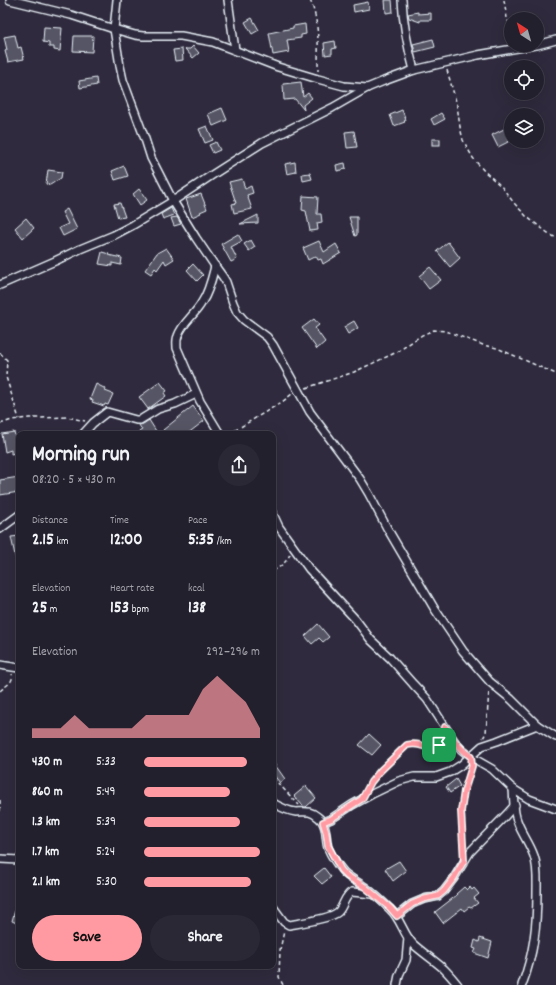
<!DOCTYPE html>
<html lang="en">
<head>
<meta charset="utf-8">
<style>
  body { margin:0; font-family:Dekko,sans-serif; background:#2b2836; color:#f1f3f6; height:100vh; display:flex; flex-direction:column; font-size:15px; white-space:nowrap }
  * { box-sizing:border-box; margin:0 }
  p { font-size:13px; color:#a3a3aa }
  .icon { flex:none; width:22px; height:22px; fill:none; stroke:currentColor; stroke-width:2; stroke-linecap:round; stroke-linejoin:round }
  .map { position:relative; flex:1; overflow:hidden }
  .details { position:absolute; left:16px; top:431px; width:260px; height:538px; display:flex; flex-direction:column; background:#23202e; border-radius:8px; box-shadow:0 4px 16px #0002,0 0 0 1px #403e4a }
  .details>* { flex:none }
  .needle { width:26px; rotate:323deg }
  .buttons { position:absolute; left:504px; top:12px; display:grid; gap:8px }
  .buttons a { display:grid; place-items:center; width:40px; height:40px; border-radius:50%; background:#23202e; box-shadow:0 4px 16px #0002,0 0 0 1px #403e4a; font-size:20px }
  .pin { position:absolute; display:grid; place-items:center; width:34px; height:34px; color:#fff; margin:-17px; border-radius:8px; box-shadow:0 2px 6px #0006 }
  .round { display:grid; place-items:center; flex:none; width:42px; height:42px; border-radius:21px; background:#2b2836 }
  .head { display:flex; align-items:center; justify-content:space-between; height:68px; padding:0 16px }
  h1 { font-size:22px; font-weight:700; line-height:30px }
  .stats { display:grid; grid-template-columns:repeat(3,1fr); gap:6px; height:68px; padding:4px 16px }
  .stats div { display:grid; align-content:center }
  .stats b { font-size:17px; font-weight:700 }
  .stats small { font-size:11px; font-weight:400 }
  .stats p { font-size:11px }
  .chart { height:112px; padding:8px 16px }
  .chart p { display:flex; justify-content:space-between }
  .chart svg { width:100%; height:72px; margin-top:4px; fill:#ff9aa2; opacity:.7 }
  .action { display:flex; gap:8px; margin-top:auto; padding:8px 16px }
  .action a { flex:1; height:46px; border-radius:24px; background:#ff9aa2; color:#111; font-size:16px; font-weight:700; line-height:46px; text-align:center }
  .action a+a { background:#2b2836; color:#f1f3f6 }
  ul { padding:0 16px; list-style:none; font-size:13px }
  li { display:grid; grid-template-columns:64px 48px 1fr; align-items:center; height:30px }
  li i { height:10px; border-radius:5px; background:#ff9aa2 }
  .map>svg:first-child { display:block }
  .building { fill:#575565; stroke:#e8f1f8 }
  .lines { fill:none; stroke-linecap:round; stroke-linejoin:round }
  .minor-casing { stroke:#e8f1f8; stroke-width:10 }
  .path { stroke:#e8f1f8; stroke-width:1.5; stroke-dasharray:4 3; stroke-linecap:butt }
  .minor { stroke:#2f2a3d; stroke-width:7 }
  .route-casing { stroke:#fff; stroke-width:8 }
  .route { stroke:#ff9aa2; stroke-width:5 }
</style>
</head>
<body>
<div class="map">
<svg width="556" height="985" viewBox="0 0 556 985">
  <rect width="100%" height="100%" fill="#2f2a3d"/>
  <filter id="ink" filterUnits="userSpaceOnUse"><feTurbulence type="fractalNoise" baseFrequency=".025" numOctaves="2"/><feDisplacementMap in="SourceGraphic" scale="8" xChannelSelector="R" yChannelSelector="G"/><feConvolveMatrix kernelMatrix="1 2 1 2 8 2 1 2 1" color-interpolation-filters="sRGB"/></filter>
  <g filter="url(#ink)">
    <g class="building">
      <path d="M 385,0 L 392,0 L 393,12 L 386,13 Z"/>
      <path d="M 368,2 L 369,9 L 354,12 L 353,5 Z"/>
      <path d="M 418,12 L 418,14 L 431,13 L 431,20 L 420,20 L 420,22 L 409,18 L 408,14 Z"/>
      <path d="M 252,18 L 259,30 L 252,34 L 245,22 Z"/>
      <path d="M 305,24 L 306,34 L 301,35 L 301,38 L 287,40 L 289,52 L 273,55 L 269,33 L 293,28 L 293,26 Z"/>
      <path d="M 44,27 L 62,28 L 60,51 L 54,50 L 54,47 L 49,47 L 49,43 L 43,42 Z"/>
      <path d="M 15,35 L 18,48 L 21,47 L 24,59 L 8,62 L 5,51 L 7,50 L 4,37 Z"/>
      <path d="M 74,36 L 93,36 L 92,52 L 73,51 Z"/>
      <path d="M 433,39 L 435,47 L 415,52 L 413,44 Z"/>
      <path d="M 335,41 L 336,48 L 332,49 L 332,54 L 325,55 L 324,43 Z"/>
      <path d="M 193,46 L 199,53 L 193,58 L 185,49 L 190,49 Z"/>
      <path d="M 182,49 L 183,60 L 175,61 L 173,50 Z"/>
      <path d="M 96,78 L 97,85 L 80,88 L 79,81 Z"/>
      <path d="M 301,82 L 303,97 L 308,93 L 312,98 L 303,105 L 304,110 L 295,99 L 284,100 L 283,84 Z"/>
      <path d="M 222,108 L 227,120 L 213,126 L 208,114 Z"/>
      <path d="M 402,110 L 406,120 L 404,121 L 405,122 L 394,126 L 390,115 Z"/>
      <path d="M 441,113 L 445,119 L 434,125 L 431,119 Z"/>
      <path d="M 207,126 L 213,140 L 205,143 L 199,129 Z"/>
      <path d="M 504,129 L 510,141 L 498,147 L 492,135 Z"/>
      <path d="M 354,131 L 357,147 L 347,148 L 345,132 Z"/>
      <rect x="432" y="139" width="8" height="6"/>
      <path d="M 216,142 L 220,150 L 213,153 L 209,145 Z"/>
      <path d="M 295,162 L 296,172 L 287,174 L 285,164 Z"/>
      <path d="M 345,163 L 346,169 L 337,171 L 336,165 Z"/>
      <path d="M 124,166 L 128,176 L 115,180 L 112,171 Z"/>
      <path d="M 48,170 L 62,172 L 61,178 L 50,185 L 46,184 Z"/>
      <path d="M 310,173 L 312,179 L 303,181 L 302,174 Z"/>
      <path d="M 242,179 L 245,189 L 251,186 L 253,193 L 247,195 L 252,209 L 234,213 L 232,204 L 236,203 L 229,182 Z"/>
      <path d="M 139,189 L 147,200 L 140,205 L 133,194 Z"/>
      <path d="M 201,194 L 207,209 L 200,212 L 201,213 L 192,217 L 186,199 Z"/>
      <path d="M 303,196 L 318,197 L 317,214 L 321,214 L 322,222 L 317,223 L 318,230 L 310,231 L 306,211 L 302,210 Z"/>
      <path d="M 120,203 L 125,217 L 118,218 L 114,204 Z"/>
      <path d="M 171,208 L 174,215 L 163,219 L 161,214 Z"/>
      <path d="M 67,209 L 77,229 L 63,236 L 59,228 L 68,224 L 62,212 Z"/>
      <path d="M 258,215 L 258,223 L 240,224 Z"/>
      <path d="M 177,217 L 181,224 L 174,226 L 171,218 Z"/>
      <path d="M 349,217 L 357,217 L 357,235 L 355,236 Z"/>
      <path d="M 26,218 L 34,228 L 23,238 L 15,228 Z"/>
      <path d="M 238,234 L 242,241 L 231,247 L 237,259 L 231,262 L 221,244 Z"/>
      <path d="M 251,240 L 255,247 L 249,251 L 244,244 Z"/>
      <path d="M 319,241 L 324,252 L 336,244 L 341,253 L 323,264 L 321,259 L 318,260 L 316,256 L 308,260 L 303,248 Z"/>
      <path d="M 448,242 L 460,258 L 450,267 L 437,251 Z"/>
      <path d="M 166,248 L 174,259 L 166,264 L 164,260 L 157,270 L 155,268 L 151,274 L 145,270 L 157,253 Z"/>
      <path d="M 102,252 L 109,254 L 108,255 L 122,258 L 121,265 L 112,263 L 112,266 L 99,264 Z"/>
      <path d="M 193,264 L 203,275 L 197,281 L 187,270 Z"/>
      <path d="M 430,267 L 441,280 L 429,289 L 419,276 Z"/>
      <path d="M 314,319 L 319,325 L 315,328 L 325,342 L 317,349 L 302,328 Z"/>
      <path d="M 354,321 L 358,328 L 348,334 L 344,327 Z"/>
      <path d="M 160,382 L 167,391 L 164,393 L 166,396 L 148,409 L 139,397 Z"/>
      <path d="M 96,384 L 106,389 L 105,391 L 113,394 L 108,405 L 105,404 L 104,406 L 92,402 L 93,400 L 90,399 Z"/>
      <path d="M 193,406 L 204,421 L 187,434 L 166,434 L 163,430 Z"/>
      <path d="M 149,420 L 156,431 L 152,434 L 135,434 L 142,430 L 139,425 L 143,424 Z"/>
      <path d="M 14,432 L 17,443 L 19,443 L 19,452 L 11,454 L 11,450 L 5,452 L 2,434 Z"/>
      <path d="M 19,477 L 19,492 L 0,495 L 0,480 Z"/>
      <path d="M 19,536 L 19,560 L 16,560 L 11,537 Z"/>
      <path d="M 318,624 L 329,637 L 323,642 L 319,638 L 312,644 L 305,636 Z"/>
      <path d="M 369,734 L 381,745 L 372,755 L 359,745 Z"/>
      <path d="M 273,762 L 285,779 L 280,783 L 273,774 Z"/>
      <path d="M 456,779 L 460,786 L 450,793 L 446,787 Z"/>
      <path d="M 306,786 L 316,798 L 306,807 L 304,807 L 294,796 Z"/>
      <path d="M 399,861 L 406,871 L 393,881 L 385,869 Z"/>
      <path d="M 324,868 L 331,877 L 322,884 L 314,876 Z"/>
      <path d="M 464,887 L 467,890 L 470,887 L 472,890 L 474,888 L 479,894 L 474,898 L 478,903 L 471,908 L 469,907 L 464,911 L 462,908 L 443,923 L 435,912 L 457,895 L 456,894 Z"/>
      <path d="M 17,903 L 19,903 L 19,924 L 12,921 Z"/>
      <path d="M 480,938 L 492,942 L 488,958 L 474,953 L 476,949 L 473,948 L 475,940 L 479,942 Z"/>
    </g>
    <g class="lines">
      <defs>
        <g id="minor">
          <path d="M 10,0 L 71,15 L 114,29 L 135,35 L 143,36 L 181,36 L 213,42 L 278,67 L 318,79 L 344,86 L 367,88"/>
          <path d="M 117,0 L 114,29 L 120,66 L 123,80 L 145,139 L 151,158 L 173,201 L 196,238 L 215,266 L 223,277 L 226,282 L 233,303 L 237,312 L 244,320 L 267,337 L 273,345 L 310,412 L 360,479 L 369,494 L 387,528 L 404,557 L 434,608 L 463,651 L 490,682 L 511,699 L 537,725 L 556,737"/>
          <path d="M 228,0 L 235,50"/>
          <path d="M 402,0 C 403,23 408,48 414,70"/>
          <path d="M 537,45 L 556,40"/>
          <path d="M 215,266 C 212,278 209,292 202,302 C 196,314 182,323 178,336 C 176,340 177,344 177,348 L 200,401 L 220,434"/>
          <path d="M 0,285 L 55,261 L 80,249 L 114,235 L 133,225 L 173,201 L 212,175 L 262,143 L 332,108 L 367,88 L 384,81 L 414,70 L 478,55 L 535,45"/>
          <path d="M 83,434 L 93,423 L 107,412 L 136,420 L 140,420 L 158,409 L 175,404 L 196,394"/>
          <path d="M 273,514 L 279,527 L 309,569 L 356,620 L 371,640 L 390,658 L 413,684 L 427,699 L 455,742 L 461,749 L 471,757 L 492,769 L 513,789 L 529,799 L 556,809"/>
          <path d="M 0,529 L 19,515"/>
          <path d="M 0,665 L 19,668"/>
          <path d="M 513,789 C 514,800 513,813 518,823 C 522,834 530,844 534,856 C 538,867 537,880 537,892 C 537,926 534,953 522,985"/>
          <path d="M 273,803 C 280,807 287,811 296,812 C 305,812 310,810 318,817 C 328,824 325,838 328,848 C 331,855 336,863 341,869 C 346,877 357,881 365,887 C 373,893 383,902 390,909 C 401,919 403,934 413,944 C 423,953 434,960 444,969 C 449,974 454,980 458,985"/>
          <path d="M 323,822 L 331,819 L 352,805 L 372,794 L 399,781 L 414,777 L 436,777 L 450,772 L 461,765 L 482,746 L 497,741 L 537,725"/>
          <path d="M 0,859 L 19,860"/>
          <path d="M 273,907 L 284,922 L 289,925 C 300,923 330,919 338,912 C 344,906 344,896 352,892 L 373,894"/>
          <path d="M 397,916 L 412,904 L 424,899 L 438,896 L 444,891 L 454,878 L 470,852 L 506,815 L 515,805"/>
          <path d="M 397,985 L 399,975 L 406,960 L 408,938"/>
        </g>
      </defs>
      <use href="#minor" class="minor-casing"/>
      <g class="path">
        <path d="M 310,0 C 320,23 318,47 318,71"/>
        <path d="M 504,0 L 507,18 L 511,29"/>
        <path d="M 447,70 L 457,105 L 460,127 L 463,140 L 473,158 L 485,172 L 501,186 L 514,203 L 527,217 L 548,233 L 556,238"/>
        <path d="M 0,353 L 7,360 L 6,377 L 13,399 L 19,419"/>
        <path d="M 306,388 L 354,372 L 397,352 L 422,335 L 434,330 L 446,331 L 483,345 L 497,348 L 556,374"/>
        <path d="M 0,424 L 12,420 L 29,418 L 38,418 L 67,417 L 85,421"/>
        <path d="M 229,434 L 282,402 L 292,394"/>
        <path d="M 273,571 C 280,567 287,562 290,554"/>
        <path d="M 0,691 C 6,685 14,683 12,674"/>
        <path d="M 483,738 L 486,733 L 489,690"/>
        <path d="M 273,778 L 299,805"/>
        <path d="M 368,787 C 377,770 394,758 407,745 L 411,744 L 432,748 C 439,747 441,742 443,736"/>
        <path d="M 0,800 L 0,811"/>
        <path d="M 463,847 C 462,832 459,816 462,800 C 464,789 469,778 472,767"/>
        <path d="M 283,985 L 279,977 L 280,950 L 284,931"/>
      </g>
      <use href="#minor" class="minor"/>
    </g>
  </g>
  <g class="lines" filter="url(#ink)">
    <defs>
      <path id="route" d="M 445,727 C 454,740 458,747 471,757 L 472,766 L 467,782 L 464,791 L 461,811 L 464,861 L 454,878 L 444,891 L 438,896 L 424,899 L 412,904 L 397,916 L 390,908 L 365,887 L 347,876 L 341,870 L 328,846 L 326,832 L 323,822 L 331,819 L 362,799 L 371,782 L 380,771 L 407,745 C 412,744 415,744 420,745 C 424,746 429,748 433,748 C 442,747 443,734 445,727 Z"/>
    </defs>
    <use href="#route" class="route-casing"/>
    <use href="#route" class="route"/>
  </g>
</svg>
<div class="buttons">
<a><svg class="needle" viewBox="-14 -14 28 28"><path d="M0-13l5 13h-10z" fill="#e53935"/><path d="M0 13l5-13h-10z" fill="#a3a3aa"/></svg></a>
<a><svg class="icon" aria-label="locate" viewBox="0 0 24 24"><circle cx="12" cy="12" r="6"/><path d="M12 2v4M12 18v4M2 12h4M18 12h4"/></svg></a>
<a><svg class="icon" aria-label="layers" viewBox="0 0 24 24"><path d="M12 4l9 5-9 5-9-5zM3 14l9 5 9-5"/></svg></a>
</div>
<div class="pin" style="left:439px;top:745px;background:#1e9e55"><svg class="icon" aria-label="arrive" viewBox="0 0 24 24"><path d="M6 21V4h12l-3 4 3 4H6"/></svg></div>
<section class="details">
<div class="head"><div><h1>Morning run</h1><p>08:20 · 5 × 430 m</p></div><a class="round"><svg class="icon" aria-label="share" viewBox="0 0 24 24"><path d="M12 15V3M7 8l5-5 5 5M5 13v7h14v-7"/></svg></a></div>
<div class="stats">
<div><p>Distance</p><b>2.15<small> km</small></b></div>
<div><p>Time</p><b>12:00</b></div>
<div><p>Pace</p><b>5:35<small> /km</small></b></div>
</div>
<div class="stats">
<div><p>Elevation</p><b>25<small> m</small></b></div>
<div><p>Heart rate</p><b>153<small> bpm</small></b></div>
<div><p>kcal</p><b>138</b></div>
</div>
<div class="chart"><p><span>Elevation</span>292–296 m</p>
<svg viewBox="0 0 160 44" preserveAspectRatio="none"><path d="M0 44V38L10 38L20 38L30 30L40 38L50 38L60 38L70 38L80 30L90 30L100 30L110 30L120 14L130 6L140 14L150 22L160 38V44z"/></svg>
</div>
<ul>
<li><b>430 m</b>5:33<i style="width:89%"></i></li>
<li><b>860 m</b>5:49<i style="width:74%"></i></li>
<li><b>1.3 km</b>5:39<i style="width:83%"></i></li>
<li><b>1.7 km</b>5:24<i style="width:100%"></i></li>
<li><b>2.1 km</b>5:30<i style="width:92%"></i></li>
</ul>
<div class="action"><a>Save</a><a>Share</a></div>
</section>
</div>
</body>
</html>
